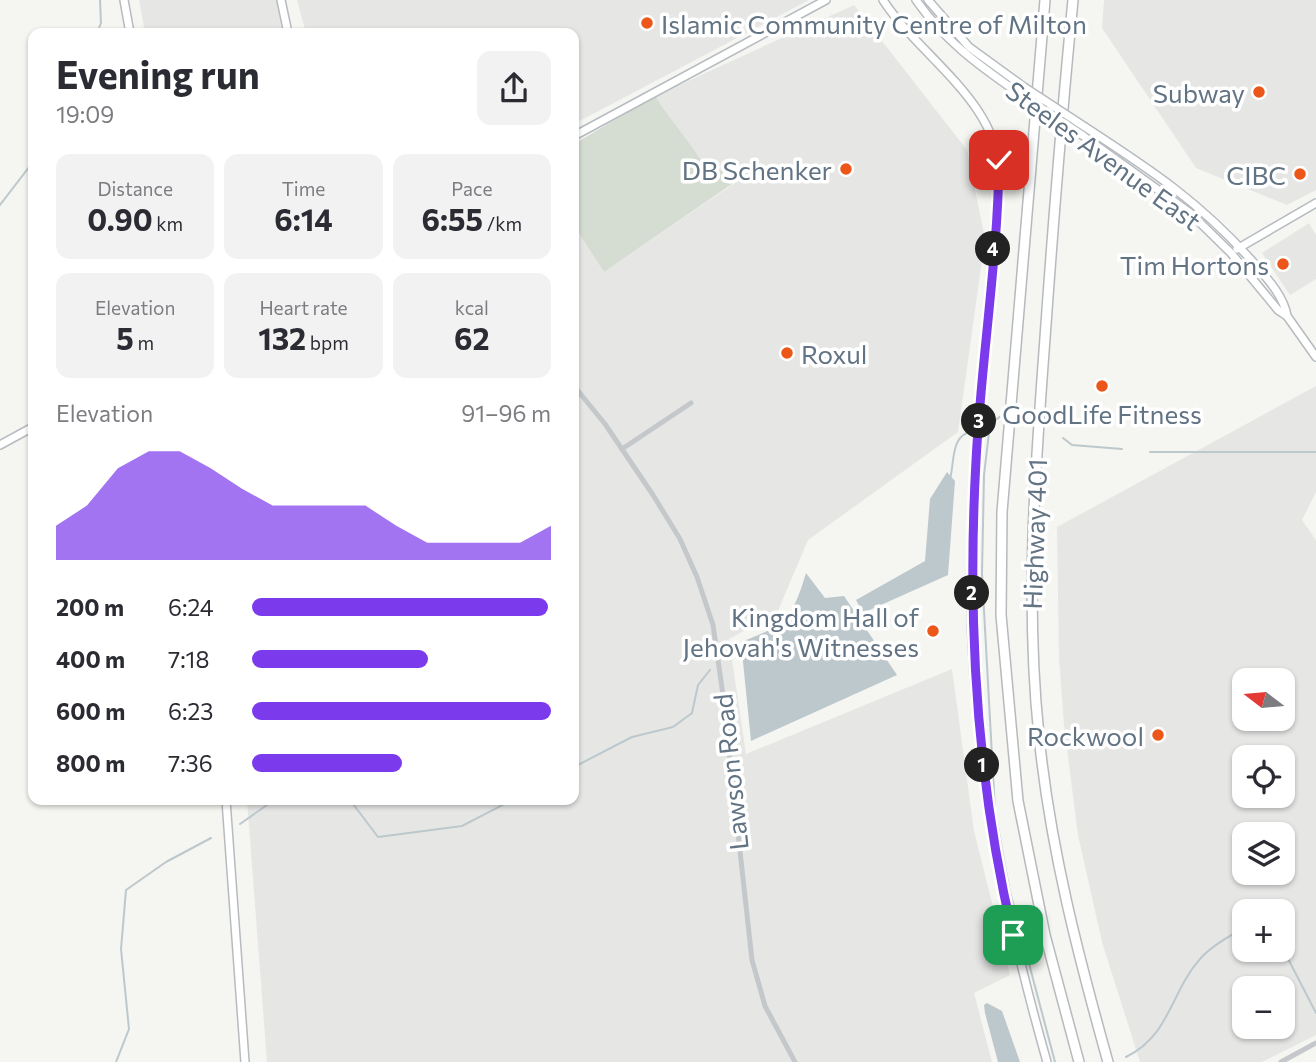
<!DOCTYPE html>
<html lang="en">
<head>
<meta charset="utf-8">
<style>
  body { margin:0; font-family:Commissioner,sans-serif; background:#f2f2f3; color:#2b2b33; height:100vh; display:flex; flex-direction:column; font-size:26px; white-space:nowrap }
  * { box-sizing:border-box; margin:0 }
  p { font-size:23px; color:#7c7c81 }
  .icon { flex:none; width:38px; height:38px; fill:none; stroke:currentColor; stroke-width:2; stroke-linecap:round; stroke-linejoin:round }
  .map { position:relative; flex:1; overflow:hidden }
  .drawer { position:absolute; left:28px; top:28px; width:551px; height:777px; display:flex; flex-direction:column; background:#fff; border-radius:14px; box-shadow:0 2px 5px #0004 }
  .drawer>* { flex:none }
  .needle { width:46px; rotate:286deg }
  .fabs { position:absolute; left:1232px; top:668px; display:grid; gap:14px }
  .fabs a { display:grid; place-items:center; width:63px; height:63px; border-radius:14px; background:#fff; box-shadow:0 2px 5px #0004; font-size:35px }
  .pin { position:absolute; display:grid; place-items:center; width:60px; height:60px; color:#fff; margin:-30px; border-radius:14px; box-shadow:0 4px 10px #0006 }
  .km { position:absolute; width:35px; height:35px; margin:-18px; border-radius:50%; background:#222; color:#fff; font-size:19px; line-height:35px; text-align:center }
  .round { display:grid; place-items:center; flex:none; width:74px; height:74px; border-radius:14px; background:#f2f2f3 }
  .head { display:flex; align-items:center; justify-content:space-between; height:119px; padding:0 28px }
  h1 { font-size:38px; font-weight:700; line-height:52px }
  .metrics { display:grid; grid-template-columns:repeat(3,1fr); gap:10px; height:119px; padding:7px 28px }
  .metrics div { display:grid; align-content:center; border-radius:14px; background:#f2f2f3; text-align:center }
  .metrics b { font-size:30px; font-weight:700 }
  .metrics small { font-size:19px; font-weight:400 }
  .metrics p { font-size:19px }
  .chart { height:196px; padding:14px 28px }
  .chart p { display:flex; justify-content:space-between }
  .chart svg { width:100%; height:126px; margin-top:7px; fill:#7c3aed; opacity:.7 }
  ul { padding:0 28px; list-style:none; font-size:23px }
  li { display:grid; grid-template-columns:112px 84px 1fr; align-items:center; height:52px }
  li i { height:18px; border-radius:9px; background:#7c3aed }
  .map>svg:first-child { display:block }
  .built { fill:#e6e7e5; fill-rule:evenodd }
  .green { fill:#d5ddd2 }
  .water { fill:#bdc8cd }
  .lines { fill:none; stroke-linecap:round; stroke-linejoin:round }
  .stream { stroke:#bdc8cd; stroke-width:2 }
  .secondary-casing { stroke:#b6bbc0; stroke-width:10 }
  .highway-casing { stroke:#b6babd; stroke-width:12 }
  .street { stroke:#c4c8cb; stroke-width:5 }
  .secondary { stroke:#fff; stroke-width:7 }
  .highway { stroke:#fff; stroke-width:9 }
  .secondary-bridge-casing { stroke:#b6bbc0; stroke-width:10; stroke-linecap:butt }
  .secondary-bridge { stroke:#fff; stroke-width:7 }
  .route-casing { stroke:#fff; stroke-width:14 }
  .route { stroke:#7c3aed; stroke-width:9 }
  .poi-dot { fill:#ed5619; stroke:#fff; stroke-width:2.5 }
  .labels { text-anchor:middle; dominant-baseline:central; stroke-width:7; stroke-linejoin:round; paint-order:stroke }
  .poi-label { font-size:26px; fill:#627384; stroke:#fff; text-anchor:end }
  .street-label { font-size:26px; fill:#627384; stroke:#fff }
</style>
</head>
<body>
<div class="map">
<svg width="1316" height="1062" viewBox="0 0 1316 1062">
  <rect width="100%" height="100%" fill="#f5f5f1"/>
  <g class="built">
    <path d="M 139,0 L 279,0 L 287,33 L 145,33 Z"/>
    <path d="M 297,0 L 809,0 L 574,124 L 574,33 L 306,33 Z"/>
    <path d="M 1104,0 L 1316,0 L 1316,190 L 1287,205 L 1196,168 L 1102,28 Z"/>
    <path d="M 854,5 L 967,150 L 985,239 L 958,432 L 808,540 L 777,613 L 729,639 L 746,754 L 952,669 L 974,831 L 1010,975 L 974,993 L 992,1062 L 267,1062 L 247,800 L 574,800 L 574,226 L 604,272 L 745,176 L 736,166 L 710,174 L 655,96 Z"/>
    <path d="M 1309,223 L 1316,235 L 1316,279 L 1290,295 L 1262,253 Z"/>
    <path d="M 1316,386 L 1316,492 L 1302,520 L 1316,540 L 1316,1035 L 1262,1062 L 1140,1062 L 1102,942 L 1078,835 L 1064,725 L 1059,658 L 1057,527 ZM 1244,681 L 1283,681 L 1283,719 L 1244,719 ZM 1244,758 L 1283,758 L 1283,796 L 1244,796 ZM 1244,835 L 1283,835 L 1283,873 L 1244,873 ZM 1244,912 L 1283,912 L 1283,950 L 1244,950 ZM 1244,989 L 1283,989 L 1283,1027 L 1244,1027 Z"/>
  </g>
  <path class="green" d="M 655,96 C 673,123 693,146 710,174 L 736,165 L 745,175 L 604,272 L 574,226 L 574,144 Z"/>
  <g class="water">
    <path d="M 947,472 L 955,481 L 948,575 L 863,613 L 856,600 L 925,561 L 930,499 Z"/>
    <path d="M 806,573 L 825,598 L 844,596 L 897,675 L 751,741 L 741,642 C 786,625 792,619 806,573 Z"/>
    <path d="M 987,1003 L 1002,1011 L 1020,1062 L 998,1062 L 985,1013 L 984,1005 Z"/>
  </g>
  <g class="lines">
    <g class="stream">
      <path d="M 97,33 L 101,23 L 100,0"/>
      <path d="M 0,205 L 33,162"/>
      <path d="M 1001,416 L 990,424 L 984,475 L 982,574 L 995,810 L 1009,888 L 1055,1062"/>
      <path d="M 1063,438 L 1072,445 L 1122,449"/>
      <path d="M 1150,452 L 1316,452"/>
      <path d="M 950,479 C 955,461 950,435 973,431"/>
      <path d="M 707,642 L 708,651"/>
      <path d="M 727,642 L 739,646"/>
      <path d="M 574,767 L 632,737 L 673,727 L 692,713 L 698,685 L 710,670"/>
      <path d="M 350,800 L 378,837 L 462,826 L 512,800"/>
      <path d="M 240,824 L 274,800"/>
      <path d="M 1283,949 L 1316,1013"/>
      <path d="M 1126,1057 C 1170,1036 1171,991 1200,959 C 1211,946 1229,936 1244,928"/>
      <path d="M 116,1062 L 129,1029 L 121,949 L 126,890 L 166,862 L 211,838"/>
    </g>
    <defs>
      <g id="secondary">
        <path d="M 124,0 L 130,33"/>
        <path d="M 281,0 L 288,33"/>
        <path d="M 883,0 C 920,57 1000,103 999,175 C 989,305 974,435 971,566 C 968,736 1001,900 1047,1062"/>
        <path d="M 916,0 C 944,40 977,64 1017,92"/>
        <path d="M 928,0 L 969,47 L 1024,87"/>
        <path d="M 1085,127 C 1151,170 1200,202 1253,262 C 1266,277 1284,296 1287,316"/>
        <path d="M 1082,135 L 1189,212 L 1231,253 L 1278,310 L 1287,316 L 1316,357"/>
        <path d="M 574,136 L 826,0"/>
        <path d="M 1237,249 L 1316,203"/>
        <path d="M 0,445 L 33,427"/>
        <path d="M 226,800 L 245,1062"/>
      </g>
      <g id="highway">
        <path d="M 1045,0 L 1002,512 L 1001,615 L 1018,801 L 1045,935 L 1079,1062"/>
        <path d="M 1073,0 C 1062,113 1053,225 1045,338 C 1035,471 1025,603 1039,736 C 1050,847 1078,955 1108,1062"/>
      </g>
    </defs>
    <use href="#secondary" class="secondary-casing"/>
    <use href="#highway" class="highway-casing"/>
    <g class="street">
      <path d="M 574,386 L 605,424 L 653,495 L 680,539 L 697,577 L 713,625 L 722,688 L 752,960 L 765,1006 L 795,1062"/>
      <path d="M 622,449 L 691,403"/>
      <path d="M 1281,1062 L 1316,1043"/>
    </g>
    <use href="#secondary" class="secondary"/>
    <use href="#highway" class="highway"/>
    <defs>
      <g id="secondary-bridge">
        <path d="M 1024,87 L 1085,127"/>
        <path d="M 1017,92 L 1082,135"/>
      </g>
    </defs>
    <use href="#secondary-bridge" class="secondary-bridge-casing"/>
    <use href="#secondary-bridge" class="secondary-bridge"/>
  </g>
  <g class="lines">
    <defs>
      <path id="route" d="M 999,160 C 998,260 981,361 976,461 C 967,621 976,779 1013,935"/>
    </defs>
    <use href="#route" class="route-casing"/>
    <use href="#route" class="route"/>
  </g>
  <g class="poi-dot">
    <circle cx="647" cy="23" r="7"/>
    <circle cx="1259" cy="92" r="7"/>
    <circle cx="846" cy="169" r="7"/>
    <circle cx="1300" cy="174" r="7"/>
    <circle cx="1283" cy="264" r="7"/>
    <circle cx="787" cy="353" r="7"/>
    <circle cx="1102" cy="386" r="7"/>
    <circle cx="933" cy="631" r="7"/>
    <circle cx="1158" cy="735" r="7"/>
  </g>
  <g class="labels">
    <g class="poi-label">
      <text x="661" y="23" text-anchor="start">Islamic Community Centre of Milton</text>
      <text x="1245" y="92">Subway</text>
      <text x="832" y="169">DB Schenker</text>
      <text x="1286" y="174">CIBC</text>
      <text x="1269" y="264">Tim Hortons</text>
      <text x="801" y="353" text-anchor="start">Roxul</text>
      <text x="1102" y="413" text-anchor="middle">GoodLife Fitness</text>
      <text x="919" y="616">Kingdom Hall of<tspan x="919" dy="30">Jehovah's Witnesses</tspan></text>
      <text x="1144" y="735">Rockwool</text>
    </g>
    <g class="street-label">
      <text transform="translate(1104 155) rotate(36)">Steeles Avenue East</text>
      <text transform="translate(1034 534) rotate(-88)">Highway 401</text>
      <text transform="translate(730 772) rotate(-96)">Lawson Road</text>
    </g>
  </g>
</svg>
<div class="fabs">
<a><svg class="needle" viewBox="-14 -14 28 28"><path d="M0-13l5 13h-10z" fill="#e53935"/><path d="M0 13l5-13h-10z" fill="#7c7c81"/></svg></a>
<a><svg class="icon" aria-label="locate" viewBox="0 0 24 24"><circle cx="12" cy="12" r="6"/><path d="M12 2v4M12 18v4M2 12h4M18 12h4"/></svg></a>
<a><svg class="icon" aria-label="layers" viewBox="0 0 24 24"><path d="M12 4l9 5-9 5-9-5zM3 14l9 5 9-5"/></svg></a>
<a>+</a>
<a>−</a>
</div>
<div class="pin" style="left:1013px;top:935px;background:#1e9e55"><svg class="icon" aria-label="arrive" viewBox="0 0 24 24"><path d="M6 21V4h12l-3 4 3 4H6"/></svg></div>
<div class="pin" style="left:999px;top:160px;background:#d93025"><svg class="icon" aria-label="check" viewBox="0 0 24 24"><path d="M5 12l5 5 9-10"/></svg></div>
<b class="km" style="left:982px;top:765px">1</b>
<b class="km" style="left:972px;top:593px">2</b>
<b class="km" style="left:979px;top:421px">3</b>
<b class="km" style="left:993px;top:249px">4</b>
<section class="drawer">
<div class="head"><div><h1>Evening run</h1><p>19:09</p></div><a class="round"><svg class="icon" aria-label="share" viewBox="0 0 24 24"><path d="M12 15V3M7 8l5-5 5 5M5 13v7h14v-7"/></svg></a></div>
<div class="metrics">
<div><p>Distance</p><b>0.90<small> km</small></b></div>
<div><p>Time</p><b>6:14</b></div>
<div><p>Pace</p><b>6:55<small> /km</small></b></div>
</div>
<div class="metrics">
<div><p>Elevation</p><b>5<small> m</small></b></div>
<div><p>Heart rate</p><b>132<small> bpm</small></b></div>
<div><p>kcal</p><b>62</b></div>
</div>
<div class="chart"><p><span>Elevation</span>91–96 m</p>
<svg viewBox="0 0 160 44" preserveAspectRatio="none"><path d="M0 44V32L10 25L20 12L30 6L40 6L50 12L60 19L70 25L80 25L90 25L100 25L110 32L120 38L130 38L140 38L150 38L160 32V44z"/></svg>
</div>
<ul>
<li><b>200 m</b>6:24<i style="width:99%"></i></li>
<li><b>400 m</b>7:18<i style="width:59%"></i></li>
<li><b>600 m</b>6:23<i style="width:100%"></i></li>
<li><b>800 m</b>7:36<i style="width:50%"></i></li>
</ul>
</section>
</div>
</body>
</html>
